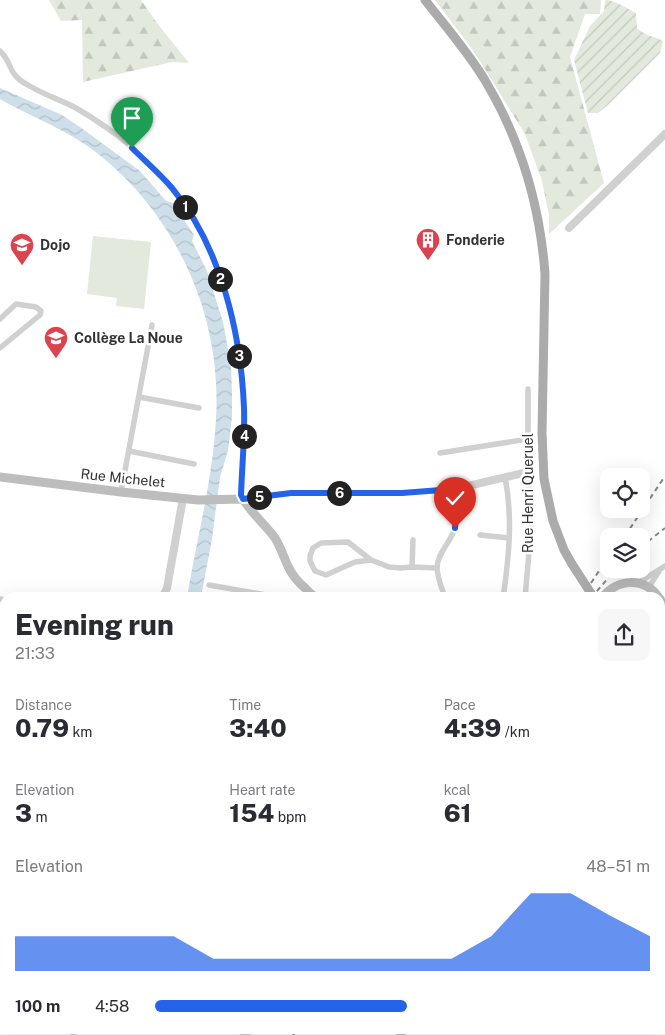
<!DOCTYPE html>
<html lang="en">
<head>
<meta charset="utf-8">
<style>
  body { margin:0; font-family:"Public Sans",sans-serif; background:#f7f7f7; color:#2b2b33; height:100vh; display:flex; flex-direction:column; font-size:19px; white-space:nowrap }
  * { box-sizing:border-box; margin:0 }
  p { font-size:16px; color:#7c7c81 }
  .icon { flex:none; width:28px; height:28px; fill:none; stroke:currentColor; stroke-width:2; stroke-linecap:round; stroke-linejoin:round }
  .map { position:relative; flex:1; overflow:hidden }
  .drawer { position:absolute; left:0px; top:592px; width:665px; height:442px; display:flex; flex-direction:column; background:#fff; border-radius:15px 15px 0 0; box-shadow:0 5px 20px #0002 }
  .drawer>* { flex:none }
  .fabs { position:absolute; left:600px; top:468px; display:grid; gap:10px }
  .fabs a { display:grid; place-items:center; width:50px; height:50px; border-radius:10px; background:#fff; box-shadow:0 5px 20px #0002; font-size:25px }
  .pin { position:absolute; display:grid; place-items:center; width:42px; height:42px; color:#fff; margin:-51px -21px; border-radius:50% 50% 50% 0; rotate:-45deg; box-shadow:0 0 5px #0007 }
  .pin .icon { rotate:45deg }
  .km { position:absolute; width:25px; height:25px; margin:-12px; border-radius:50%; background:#222; color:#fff; font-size:14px; line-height:25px; text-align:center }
  .round { display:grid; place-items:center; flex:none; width:52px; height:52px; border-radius:10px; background:#f7f7f7 }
  .headline { display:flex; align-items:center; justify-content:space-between; height:85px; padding:0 15px }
  h1 { font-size:28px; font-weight:800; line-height:38px }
  .metrics { display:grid; grid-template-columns:repeat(3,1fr); gap:8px; height:85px; padding:5px 15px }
  .metrics div { display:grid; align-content:center }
  .metrics b { font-size:25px; font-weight:800 }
  .metrics small { font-size:14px; font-weight:400 }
  .metrics p { font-size:14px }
  .chart { height:140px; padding:10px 15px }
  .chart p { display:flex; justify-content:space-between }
  .chart svg { width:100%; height:90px; margin-top:5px; fill:#2563eb; opacity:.7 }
  ul { padding:0 15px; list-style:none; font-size:16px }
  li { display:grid; grid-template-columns:80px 60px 1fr; align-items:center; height:38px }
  li i { height:12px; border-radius:6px; background:#2563eb }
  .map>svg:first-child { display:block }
  .grass { fill:#e3e9dd }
  .forest { fill:url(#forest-firs) }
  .garden { fill:url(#garden-furrows) }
  .water { fill:url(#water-waves) }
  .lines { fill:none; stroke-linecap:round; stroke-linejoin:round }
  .minor { stroke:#d0d0d0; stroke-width:5.5 }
  .tertiary { stroke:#d0d0d0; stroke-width:8 }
  .secondary { stroke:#bdbdbd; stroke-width:9 }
  .primary { stroke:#ababab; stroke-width:9 }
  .rail { stroke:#888; stroke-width:2; stroke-dasharray:5 4; stroke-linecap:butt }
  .primary-bridge { stroke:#ababab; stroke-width:9 }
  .route-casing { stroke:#fff; stroke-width:10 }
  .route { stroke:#2563eb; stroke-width:6 }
  .labels { text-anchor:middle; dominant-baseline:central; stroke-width:5; stroke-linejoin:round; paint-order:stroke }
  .poi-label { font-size:14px; font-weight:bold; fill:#333; stroke:#fff; text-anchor:start }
  .street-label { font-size:14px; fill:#333; stroke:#fff }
</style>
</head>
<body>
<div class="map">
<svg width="665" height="1035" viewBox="0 0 665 1035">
  <defs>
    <pattern id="forest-firs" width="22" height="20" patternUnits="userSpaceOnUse" patternTransform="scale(1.25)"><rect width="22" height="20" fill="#e3e9dd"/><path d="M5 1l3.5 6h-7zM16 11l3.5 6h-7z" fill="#c3c8be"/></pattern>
    <pattern id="garden-furrows" width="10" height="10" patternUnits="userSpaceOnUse" patternTransform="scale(1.25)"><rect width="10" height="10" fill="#e3e9dd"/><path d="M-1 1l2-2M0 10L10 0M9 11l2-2" fill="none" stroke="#c3c8be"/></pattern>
    <pattern id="water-waves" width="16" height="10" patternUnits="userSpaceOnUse" patternTransform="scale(1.25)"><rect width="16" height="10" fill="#cedfea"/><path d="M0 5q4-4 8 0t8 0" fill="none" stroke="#b1c0c9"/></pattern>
  </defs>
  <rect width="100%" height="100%" fill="#fff"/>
  <path class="grass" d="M 93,236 L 151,242 L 144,309 L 116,306 L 117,298 L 87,294 Z"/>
  <g class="forest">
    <path d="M 49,0 L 141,0 L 157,23 L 189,63 L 172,62 L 83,82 L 82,20 L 61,21 Z"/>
    <path d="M 435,0 L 601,0 L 600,14 L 585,14 L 570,57 L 604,183 L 549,234 L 549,215 L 542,181 L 525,134 L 475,53 Z"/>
  </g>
  <path class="garden" d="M 605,0 C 615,0 626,8 636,13 L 637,28 C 645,36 654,36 663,41 L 660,53 L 608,105 L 598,113 L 588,113 L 574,60 L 590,26 L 604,11 Z"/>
  <path class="water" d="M 0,88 L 62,115 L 80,127 L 140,171 L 166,201 L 173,203 L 194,235 L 192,241 L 207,271 L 223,322 L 231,365 L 232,392 L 232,417 L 228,451 L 220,477 L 212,539 L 201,597 L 187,597 C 197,538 213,478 216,418 C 222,319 179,220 102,157 C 69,130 35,119 0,99 Z"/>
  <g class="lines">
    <g class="minor">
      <path d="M 0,51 C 11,61 9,70 16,76 C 19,80 24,83 28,85 C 42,94 61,100 76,108 C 95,119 115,133 132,147 C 209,215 240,308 244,408 C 245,437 242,466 241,495 L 243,499"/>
      <path d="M 0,319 L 16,304 L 36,307 L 41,311 L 40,315 L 0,348"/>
      <path d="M 139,397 L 199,408"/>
      <path d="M 129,451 L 194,464"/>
      <path d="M 440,453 L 528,439"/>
      <path d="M 121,492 L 152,325"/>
      <path d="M 480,535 L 509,538"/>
      <path d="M 371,560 L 348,542 L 321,543 L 313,548 L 310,556 L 310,561 L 315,571 L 326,575 L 355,562 L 371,560 L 389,567 L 400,568 L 412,567 L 437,568"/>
      <path d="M 412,567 L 413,540"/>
      <path d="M 638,583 L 665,566"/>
      <path d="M 209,585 L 283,598"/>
      <path d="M 649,587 L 659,571"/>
      <path d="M 445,598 C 442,588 437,577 437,567 C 438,552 451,542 455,528 C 459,516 456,502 455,489"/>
      <path d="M 503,598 C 509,557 513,518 505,477"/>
      <path d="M 525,598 L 531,530 L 528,472 L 528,389"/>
      <path d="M 0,599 L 5,600"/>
      <path d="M 0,714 L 5,712"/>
      <path d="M 0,829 L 5,830"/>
      <path d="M 0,854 L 5,841"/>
      <path d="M 0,908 L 5,909"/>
      <path d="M 0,1004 L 5,1005"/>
      <path d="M 73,1035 L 75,1030"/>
    </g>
    <g class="tertiary">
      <path d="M 569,228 L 665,134"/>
      <path d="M 243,499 L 291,493 L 402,493 L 455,489 L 528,472"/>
      <path d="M 162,598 L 167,588 L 183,498"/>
      <path d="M 244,1035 L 250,1030"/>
    </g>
    <g class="secondary">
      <path d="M 0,477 L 121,492 L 198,500 L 243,499 C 252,514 265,524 275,538 C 287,558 285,571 305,588 C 309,592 312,596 318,598"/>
      <path d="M 602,598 C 617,578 645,577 659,598"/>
      <path d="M 660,599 L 665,608"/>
      <path d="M 401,1035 L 402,1030"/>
    </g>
    <g class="primary">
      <path d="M 425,0 C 446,27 469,53 486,82 C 521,141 540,206 545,274 L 542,433 L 544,479 L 553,521 L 564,550 L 572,564"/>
      <path d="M 660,687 L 665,695"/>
      <path d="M 660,705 L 665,715"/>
      <path d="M 660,756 L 665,748"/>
      <path d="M 660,779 L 665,781"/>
    </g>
    <g class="rail">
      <path d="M 625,536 L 665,476"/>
      <path d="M 641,547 L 665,528"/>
      <path d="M 581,598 L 609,556"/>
      <path d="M 591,598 L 616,569"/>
      <path d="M 293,1035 L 297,1030"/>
    </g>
    <path class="primary-bridge" d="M 572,564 L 594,598"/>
  </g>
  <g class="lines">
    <defs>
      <path id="route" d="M 132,148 C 145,161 160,174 172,188 C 221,247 241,333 244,408 C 245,437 242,466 241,495 L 243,499 L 291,493 L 402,493 L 454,489 L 457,505 L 455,528"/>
    </defs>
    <use href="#route" class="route-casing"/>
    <use href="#route" class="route"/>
  </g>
  <defs>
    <symbol id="building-pin" viewBox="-11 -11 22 30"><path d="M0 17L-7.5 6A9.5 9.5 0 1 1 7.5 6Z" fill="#db444e" stroke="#fff"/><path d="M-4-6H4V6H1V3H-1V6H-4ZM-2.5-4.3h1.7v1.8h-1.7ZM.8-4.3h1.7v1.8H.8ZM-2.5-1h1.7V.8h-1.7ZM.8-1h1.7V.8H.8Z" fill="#fff"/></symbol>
    <symbol id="university-pin" viewBox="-11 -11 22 30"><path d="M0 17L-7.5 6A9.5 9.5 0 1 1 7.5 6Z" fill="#db444e" stroke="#fff"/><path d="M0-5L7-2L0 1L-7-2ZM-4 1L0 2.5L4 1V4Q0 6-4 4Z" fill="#fff"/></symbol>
    <symbol id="school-pin" viewBox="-11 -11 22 30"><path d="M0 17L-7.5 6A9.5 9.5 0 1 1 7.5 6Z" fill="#db444e" stroke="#fff"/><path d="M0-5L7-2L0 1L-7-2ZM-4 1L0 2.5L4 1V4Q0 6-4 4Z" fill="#fff"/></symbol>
  </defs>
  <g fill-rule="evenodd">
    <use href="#building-pin" x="414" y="226" width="28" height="38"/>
    <use href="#university-pin" x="8" y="231" width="28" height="38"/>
    <use href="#school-pin" x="42" y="324" width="28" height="38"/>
  </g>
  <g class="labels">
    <g class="poi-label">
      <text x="446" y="240">Fonderie</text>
      <text x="40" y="245">Dojo</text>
      <text x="74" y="338">Collège La Noue</text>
    </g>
    <g class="street-label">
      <text transform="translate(123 478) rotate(6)">Rue Michelet</text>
      <text transform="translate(528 493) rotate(-90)">Rue Henri Queruel</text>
    </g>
  </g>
</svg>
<div class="fabs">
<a><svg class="icon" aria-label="locate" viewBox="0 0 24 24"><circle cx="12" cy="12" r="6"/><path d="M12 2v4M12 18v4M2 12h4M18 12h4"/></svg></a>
<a><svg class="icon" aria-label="layers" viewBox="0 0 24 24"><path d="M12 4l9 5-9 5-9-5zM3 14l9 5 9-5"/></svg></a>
</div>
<div class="pin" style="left:132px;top:148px;background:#1e9e55"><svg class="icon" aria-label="arrive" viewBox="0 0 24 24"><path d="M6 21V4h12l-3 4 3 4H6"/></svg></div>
<div class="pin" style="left:455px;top:528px;background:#d93025"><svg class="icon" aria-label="check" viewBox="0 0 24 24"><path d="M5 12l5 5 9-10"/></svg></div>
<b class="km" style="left:185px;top:207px">1</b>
<b class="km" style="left:220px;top:279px">2</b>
<b class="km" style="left:239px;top:356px">3</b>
<b class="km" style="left:244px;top:436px">4</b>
<b class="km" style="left:259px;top:497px">5</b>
<b class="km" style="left:339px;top:493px">6</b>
<section class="drawer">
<div class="headline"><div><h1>Evening run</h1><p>21:33</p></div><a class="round"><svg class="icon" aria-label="share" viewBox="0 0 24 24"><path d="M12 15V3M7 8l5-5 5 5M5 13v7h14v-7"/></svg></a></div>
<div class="metrics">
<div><p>Distance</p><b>0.79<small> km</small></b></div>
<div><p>Time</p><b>3:40</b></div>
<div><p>Pace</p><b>4:39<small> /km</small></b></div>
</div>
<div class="metrics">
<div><p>Elevation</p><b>3<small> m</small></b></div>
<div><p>Heart rate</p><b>154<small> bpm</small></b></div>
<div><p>kcal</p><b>61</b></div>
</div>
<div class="chart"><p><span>Elevation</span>48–51 m</p>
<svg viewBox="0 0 160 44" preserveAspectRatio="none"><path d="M0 44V27L10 27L20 27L30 27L40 27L50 38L60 38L70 38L80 38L90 38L100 38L110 38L120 27L130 6L140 6L150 17L160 27V44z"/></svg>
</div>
<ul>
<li><b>100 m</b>4:58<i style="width:51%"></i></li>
</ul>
</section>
</div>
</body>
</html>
